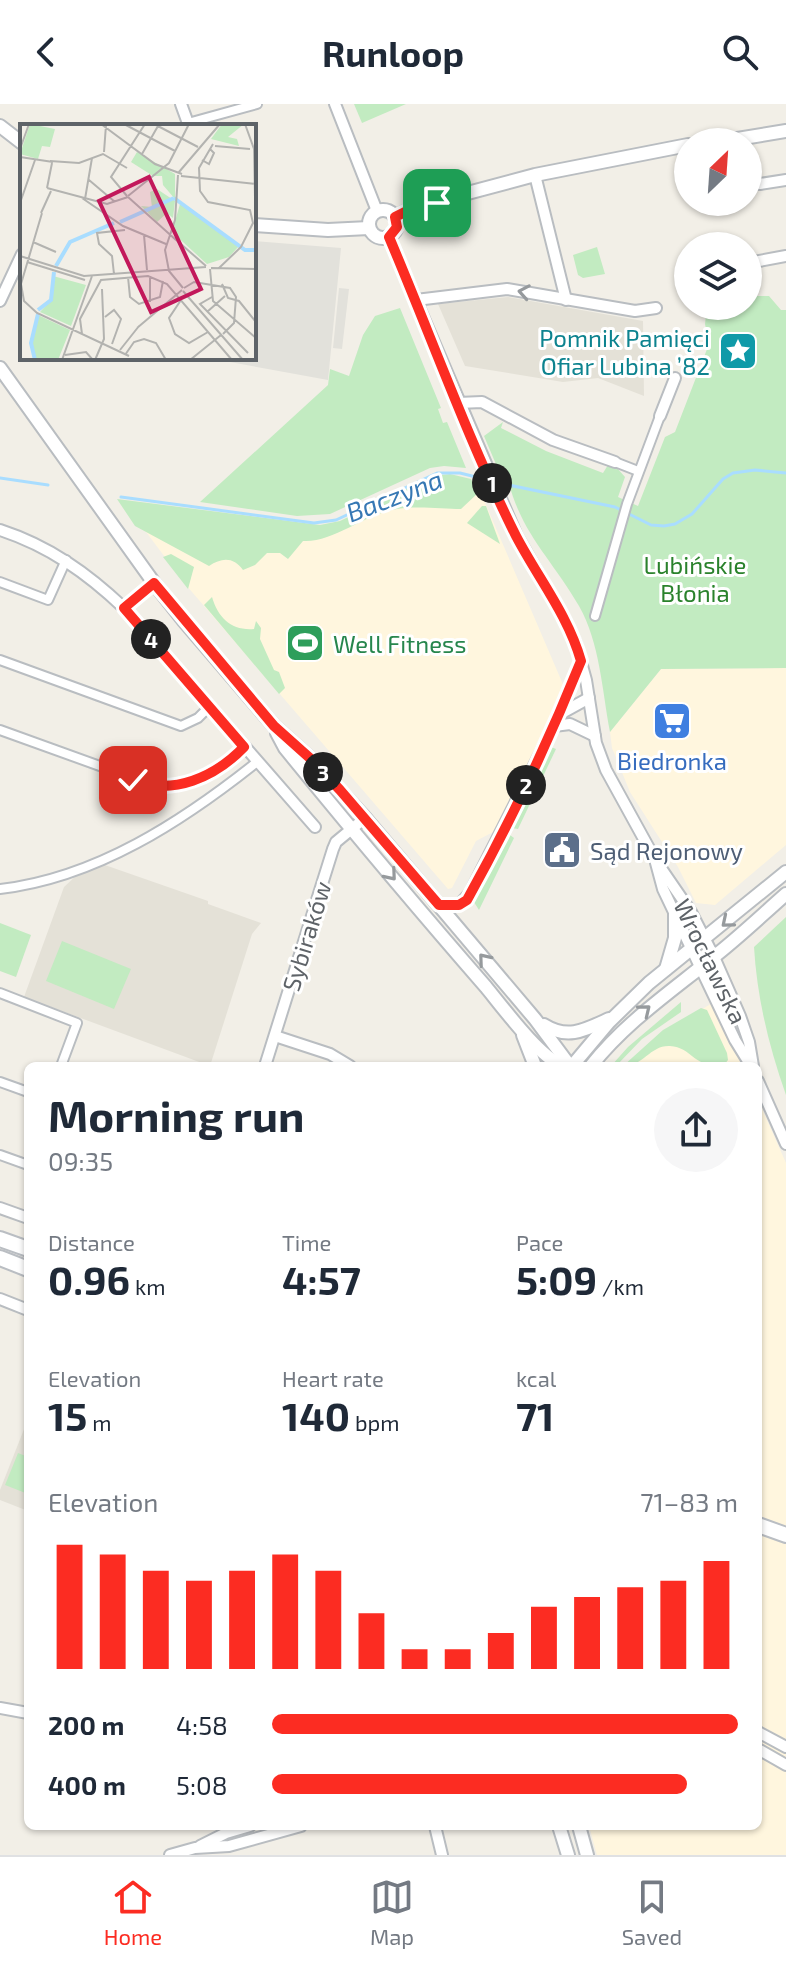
<!DOCTYPE html>
<html lang="en">
<head>
<meta charset="utf-8">
<style>
  body { margin:0; font-family:"Exo 2",sans-serif; background:#f6f6f7; color:#1f2937; height:100vh; display:flex; flex-direction:column; font-size:30px; white-space:nowrap }
  * { box-sizing:border-box; margin:0 }
  p { font-size:26px; color:#747a83 }
  .icon { flex:none; width:44px; height:44px; fill:none; stroke:currentColor; stroke-width:2; stroke-linecap:round; stroke-linejoin:round }
  .map { position:relative; flex:1; overflow:hidden }
  .side { position:absolute; left:24px; top:958px; width:738px; height:768px; display:flex; flex-direction:column; background:#fff; border-radius:12px; box-shadow:0 2px 6px #0004 }
  .side>* { flex:none }
  .needle { width:52px; rotate:25deg }
  .controls { position:absolute; left:674px; top:24px; display:grid; gap:16px }
  .controls a { display:grid; place-items:center; width:88px; height:88px; border-radius:50%; background:#fff; box-shadow:0 2px 6px #0004; font-size:40px }
  .pin { position:absolute; display:grid; place-items:center; width:68px; height:68px; color:#fff; margin:-34px; border-radius:16px; box-shadow:0 4px 12px #0006 }
  .km { position:absolute; width:40px; height:40px; margin:-20px; border-radius:50%; background:#222; color:#fff; font-size:22px; line-height:40px; text-align:center }
  .round { display:grid; place-items:center; flex:none; width:84px; height:84px; border-radius:42px; background:#f6f6f7 }
  .headline { display:flex; align-items:center; justify-content:space-between; height:136px; padding:0 24px }
  h1 { font-size:44px; font-weight:700; line-height:60px }
  .metrics { display:grid; grid-template-columns:repeat(3,1fr); gap:12px; height:136px; padding:8px 24px }
  .metrics div { display:grid; align-content:center }
  .metrics b { font-size:40px; font-weight:700 }
  .metrics small { font-size:22px; font-weight:400 }
  .metrics p { font-size:22px }
  .chart { height:224px; padding:16px 24px }
  .chart p { display:flex; justify-content:space-between }
  .chart svg { width:100%; height:144px; margin-top:8px; stroke:#fc2c22; stroke-width:6 }
  ul { padding:0 24px; list-style:none; font-size:26px }
  li { display:grid; grid-template-columns:128px 96px 1fr; align-items:center; height:60px }
  li i { height:20px; border-radius:10px; background:#fc2c22 }
  header { display:flex; justify-content:space-between; align-items:center; height:104px; padding:0 24px; background:#fff; font-size:36px; font-weight:700 }
  .tabs { display:flex; justify-content:space-around; align-items:center; height:112px; border-top:2px solid #e0e1e3; background:#fff; font-size:22px; color:#747a83 }
  .tabs a { display:grid; justify-items:center; gap:4px }
  .tabs .on { color:#fc2c22 }
  .map>svg:first-child { display:block }
  .commercial { fill:#fff6de }
  .industrial { fill:#e2e1db }
  .education { fill:#e4e1d7 }
  .green { fill:#c2ebc1 }
  .lines { fill:none; stroke-linecap:round; stroke-linejoin:round }
  .stream { stroke:#a9ddff; stroke-width:3 }
  .pedestrian-casing { stroke:#b9bdc1; stroke-width:12 }
  .minor-casing { stroke:#b9bdc1; stroke-width:14 }
  .tertiary-casing { stroke:#b9bdc1; stroke-width:16 }
  .secondary-casing { stroke:#babec3; stroke-width:18 }
  .pedestrian { stroke:#fff; stroke-width:8 }
  .minor { stroke:#fff; stroke-width:10 }
  .tertiary { stroke:#fff; stroke-width:12 }
  .secondary { stroke:#fff; stroke-width:14 }
  .oneway { stroke:#969a9d }
  .route-casing { stroke:#fff; stroke-width:16 }
  .route { stroke:#fc2c22; stroke-width:10 }
  .labels { text-anchor:middle; dominant-baseline:central; stroke-width:6; stroke-linejoin:round; paint-order:stroke }
  .culture-label { font-size:24px; fill:#0d838f; stroke:#fff; text-anchor:end }
  .park-label { font-size:24px; fill:#2a822c; stroke:#fff }
  .leisure-label { font-size:24px; fill:#27864d; stroke:#fff; text-anchor:start }
  .shop-label { font-size:24px; fill:#366cbe; stroke:#fff }
  .service-label { font-size:24px; fill:#4e5e75; stroke:#fff; text-anchor:start }
  .street-label { font-size:24px; fill:#5e6368; stroke:#fff }
  .water-label { font-size:26px; font-style:italic; fill:#3678b4; stroke:#fff }
  .inset-river { fill:none; stroke:#a9ddff; stroke-width:4 }
  .inset-road { fill:none; stroke:#b3b3b0; stroke-width:2 }
  .view { fill:#c2185b; fill-opacity:0.15; stroke:#c2185b; stroke-width:4 }
  .inset-edge { fill:none; stroke:#5e6368; stroke-width:4 }
</style>
</head>
<body>
<header><svg class="icon" aria-label="back" viewBox="0 0 24 24"><path d="M15 5l-7 7 7 7"/></svg>Runloop<svg class="icon" aria-label="search" viewBox="0 0 24 24"><circle cx="10" cy="10" r="6"/><path d="M15 15l6 6"/></svg></header>
<div class="map">
<svg width="786" height="1751" viewBox="0 0 786 1751">
  <rect width="100%" height="100%" fill="#f2efe7"/>
  <g class="commercial">
    <path d="M 458,377 L 477,380 L 565,585 L 499,721 L 495,727 L 476,737 L 452,784 L 448,785 L 186,481 L 131,408 L 312,429 Z"/>
    <path d="M 786,564 L 786,741 L 715,801 L 696,799 L 678,763 L 630,688 L 612,644 L 610,628 L 661,565 Z"/>
    <path d="M 714,898 L 743,962 L 626,962 L 659,931 Z"/>
    <path d="M 758,996 L 786,1059 L 786,1751 L 597,1751 L 589,1722 L 758,1722 Z"/>
  </g>
  <g class="industrial">
    <path d="M 254,137 L 341,144 L 328,276 L 219,256 L 219,254 L 254,254 Z"/>
    <path d="M 339,184 L 349,185 L 342,245 L 333,244 Z"/>
  </g>
  <g class="education">
    <path d="M 508,193 L 643,217 L 644,292 L 598,274 L 563,278 L 465,262 L 438,200 Z"/>
    <path d="M 102,760 L 208,797 L 208,800 L 261,819 L 252,830 L 210,962 L 24,893 L 64,783 L 79,769 Z"/>
    <path d="M 28,1315 L 28,1407 L 0,1396 L 0,1386 Z"/>
  </g>
  <g class="green">
    <path d="M 354,0 L 406,0 L 362,19 Z"/>
    <path d="M 597,143 L 605,170 L 583,174 L 578,171 L 573,151 Z"/>
    <path d="M 748,192 L 769,192 L 781,206 L 786,206 L 786,564 L 661,565 L 610,628 C 602,586 600,539 579,502 C 550,452 518,427 506,367 L 498,365 L 484,332 L 503,318 L 501,324 L 546,347 L 603,369 L 608,361 L 617,364 L 625,373 L 618,393 L 638,402 L 665,333 L 675,328 L 709,240 L 705,220 L 707,202 L 748,202 Z"/>
    <path d="M 400,204 L 441,304 L 438,305 L 443,319 L 447,318 L 466,364 L 444,362 L 430,364 L 330,410 L 297,412 L 200,398 L 328,281 L 330,265 L 349,272 L 363,231 L 375,212 Z"/>
    <path d="M 450,370 L 471,375 L 478,389 L 461,405 C 442,405 412,401 392,406 C 363,412 331,439 303,437 L 288,455 L 280,449 L 267,449 L 255,461 L 243,466 C 234,453 222,453 209,462 L 135,422 L 117,395 L 320,421 L 340,417 L 433,372 Z"/>
    <path d="M 482,402 L 486,402 L 500,440 L 467,419 Z"/>
    <path d="M 171,450 L 194,463 L 188,485 L 163,453 Z"/>
    <path d="M 212,493 C 218,514 232,527 254,525 L 256,517 L 261,524 L 260,535 L 274,566 L 279,568 L 285,584 L 279,590 L 204,501 Z"/>
    <path d="M 551,643 L 556,645 L 518,725 L 512,724 Z"/>
    <path d="M 510,731 L 514,734 L 479,806 L 472,795 L 492,752 L 501,747 Z"/>
    <path d="M 786,813 L 786,991 C 769,943 757,894 754,843 Z"/>
    <path d="M 0,819 L 31,831 L 16,873 L 0,867 Z"/>
    <path d="M 62,837 L 131,865 L 114,905 L 46,877 Z"/>
    <path d="M 681,898 L 681,908 L 642,935 L 616,962 L 611,962 L 628,943 Z"/>
    <path d="M 701,904 L 707,906 L 727,949 L 728,956 L 724,961 C 693,965 694,944 670,942 C 650,941 644,962 623,962 L 663,926 Z"/>
    <path d="M 18,1349 L 28,1353 L 28,1390 L 5,1381 Z"/>
  </g>
  <g class="lines">
    <g class="stream">
      <path d="M 0,374 L 48,381"/>
      <path d="M 499,379 L 615,403 L 651,421 L 664,422 L 675,420 L 692,410 L 723,375 L 733,369 L 755,366 L 786,369"/>
      <path d="M 121,393 L 314,419 L 336,416 L 437,369 L 460,369 L 488,376"/>
    </g>
    <defs>
      <g id="pedestrian">
        <path d="M 188,19 L 257,0"/>
        <path d="M 615,358 L 638,367"/>
        <path d="M 0,478 L 48,496 L 66,456"/>
        <path d="M 595,512 L 627,400 L 660,312"/>
        <path d="M 0,556 L 181,622 L 198,614 L 209,603"/>
        <path d="M 0,626 L 158,683 L 190,679 L 226,659 L 244,643"/>
        <path d="M 0,785 C 96,774 183,717 257,658"/>
        <path d="M 0,889 L 77,919 L 61,962"/>
        <path d="M 0,978 L 28,988"/>
        <path d="M 0,1051 L 28,1061"/>
      </g>
      <g id="minor">
        <path d="M 181,0 L 189,22"/>
        <path d="M 335,0 L 377,107"/>
        <path d="M 535,71 L 566,196"/>
        <path d="M 760,80 L 786,76"/>
        <path d="M 389,133 L 517,432 L 564,514 L 576,540 L 586,576 L 596,639 L 606,666 L 656,757 L 691,808 L 714,853 L 740,912 L 749,938 L 753,962"/>
        <path d="M 748,159 L 786,152"/>
        <path d="M 416,196 L 507,185 L 635,207 L 656,204"/>
        <path d="M 0,197 L 22,150"/>
        <path d="M 458,299 L 482,298 L 553,336 L 615,358"/>
        <path d="M 660,312 L 675,274"/>
        <path d="M 0,426 C 49,442 87,469 124,504 L 315,723"/>
        <path d="M 124,504 L 154,479"/>
        <path d="M 560,610 L 589,594"/>
        <path d="M 554,622 L 570,620 L 595,632"/>
        <path d="M 656,759 L 663,785 L 735,936 L 751,962"/>
        <path d="M 439,801 L 459,801 L 470,789 L 554,622 L 581,557"/>
        <path d="M 275,932 L 330,950 L 350,962"/>
        <path d="M 265,962 L 333,745 L 336,738 L 365,714"/>
        <path d="M 758,977 L 786,1040"/>
        <path d="M 0,1104 L 28,1114"/>
        <path d="M 0,1195 L 28,1206"/>
        <path d="M 0,1604 L 28,1609"/>
        <path d="M 758,1628 L 786,1643"/>
        <path d="M 758,1645 L 786,1661"/>
        <path d="M 435,1722 L 442,1751"/>
        <path d="M 200,1742 L 226,1729 L 250,1722"/>
        <path d="M 170,1751 L 195,1744 L 229,1742 L 301,1722"/>
      </g>
      <g id="tertiary">
        <path d="M 0,22 L 22,39"/>
        <path d="M 719,38 L 786,27"/>
        <circle cx="383" cy="120" r="14"/>
        <path d="M 395,113 L 415,103 L 535,71 L 688,41"/>
        <path d="M 254,121 L 328,126 L 369,124"/>
        <path d="M 0,264 L 154,479 L 184,517 L 274,622 L 312,656 L 365,714 L 535,915 L 570,962"/>
        <path d="M 277,629 L 285,644 C 351,725 418,805 486,883 C 504,905 538,951 562,962"/>
        <path d="M 666,865 L 675,834 L 675,810"/>
        <path d="M 544,921 C 568,936 585,926 609,915"/>
        <path d="M 523,931 L 535,962"/>
        <path d="M 572,962 L 609,918 L 649,879 L 786,768"/>
        <path d="M 591,962 C 625,919 669,889 711,855 C 737,835 761,812 786,790"/>
        <path d="M 559,1722 L 568,1751"/>
        <path d="M 579,1722 L 587,1751"/>
      </g>
      <g id="secondary">
        <path d="M 0,1135 L 28,1145"/>
        <path d="M 0,1154 L 28,1165"/>
        <path d="M 758,1421 L 786,1431"/>
      </g>
    </defs>
    <use href="#pedestrian" class="pedestrian-casing"/>
    <use href="#minor" class="minor-casing"/>
    <use href="#tertiary" class="tertiary-casing"/>
    <use href="#secondary" class="secondary-casing"/>
    <use href="#pedestrian" class="pedestrian"/>
    <use href="#minor" class="minor"/>
    <use href="#tertiary" class="tertiary"/>
    <use href="#secondary" class="secondary"/>
  </g>
  <defs><path id="oneway-chevron" d="M-2-3.5L2.5 0L-2 3.5" fill="none" stroke-width="1.6" stroke-linecap="round" stroke-linejoin="round" transform="scale(2)"/></defs>
  <g class="oneway">
    <use href="#oneway-chevron" transform="translate(524 188) rotate(-170)"/>
    <use href="#oneway-chevron" transform="translate(391 771) rotate(50)"/>
    <use href="#oneway-chevron" transform="translate(727 818) rotate(140)"/>
    <use href="#oneway-chevron" transform="translate(484 855) rotate(-130)"/>
    <use href="#oneway-chevron" transform="translate(645 906) rotate(-39)"/>
  </g>
  <g class="lines">
    <defs>
      <path id="route" d="M 133,676 C 173,692 215,673 244,643 L 124,504 L 154,479 L 274,622 L 312,656 L 340,686 L 439,801 L 459,801 L 467,796 C 510,719 548,639 581,557 C 568,511 538,474 516,432 C 468,336 431,232 389,133 L 397,123 L 395,113 L 415,103 L 437,99"/>
    </defs>
    <use href="#route" class="route-casing"/>
    <use href="#route" class="route"/>
  </g>
  <defs>
    <symbol id="sight-square" viewBox="-11 -11 22 22"><rect x="-9" y="-9" width="18" height="18" rx="4" fill="#0f9aa8" stroke="#fff"/><path d="M0-6L1.8-2.2L6-1.7L2.9 1.2L3.7 5.4L0 3.3L-3.7 5.4L-2.9 1.2L-6-1.7L-1.8-2.2Z" fill="#fff"/></symbol>
    <symbol id="stadium-square" viewBox="-11 -11 22 22"><rect x="-9" y="-9" width="18" height="18" rx="4" fill="#2e9e5b" stroke="#fff"/><path d="M0-5a6.5 5 0 1 0 0 10a6.5 5 0 1 0 0-10ZM-3.5-1.8h7v3.6h-7Z" fill="#fff"/></symbol>
    <symbol id="supermarket-square" viewBox="-11 -11 22 22"><rect x="-9" y="-9" width="18" height="18" rx="4" fill="#3f7fe0" stroke="#fff"/><path d="M-6-5.5h2.5l.6 2H6L4.5 2H-2.5L-4.4-4H-6ZM-1.5 3.2a1.3 1.3 0 1 0 .1 0ZM3 3.2a1.3 1.3 0 1 0 .1 0Z" fill="#fff"/></symbol>
    <symbol id="civic-square" viewBox="-11 -11 22 22"><rect x="-9" y="-9" width="18" height="18" rx="4" fill="#5c6f8a" stroke="#fff"/><path d="M-.6-6.5H3V-4.5H.6V-3L4-1V1h2V6H-6V1h2V-1L-.6-3ZM-1.2 2.5V6h2.4V2.5Z" fill="#fff"/></symbol>
  </defs>
  <g fill-rule="evenodd">
    <use href="#sight-square" x="716" y="225" width="44" height="44"/>
    <use href="#stadium-square" x="283" y="517" width="44" height="44"/>
    <use href="#supermarket-square" x="650" y="595" width="44" height="44"/>
    <use href="#civic-square" x="540" y="724" width="44" height="44"/>
  </g>
  <g class="labels">
    <g class="culture-label">
      <text x="710" y="233">Pomnik Pamięci<tspan x="710" dy="28">Ofiar Lubina ’82</tspan></text>
    </g>
    <g class="park-label">
      <text x="695" y="460">Lubińskie<tspan x="695" dy="28">Błonia</tspan></text>
    </g>
    <g class="leisure-label">
      <text x="333" y="539">Well Fitness</text>
    </g>
    <g class="shop-label">
      <text x="672" y="656">Biedronka</text>
    </g>
    <g class="service-label">
      <text x="590" y="746">Sąd Rejonowy</text>
    </g>
    <g class="street-label">
      <text transform="translate(306 832) rotate(-73)">Sybiraków</text>
      <text transform="translate(711 857) rotate(64)">Wrocławska</text>
    </g>
    <g class="water-label">
      <text transform="translate(394 391) rotate(-21)">Baczyna</text>
    </g>
  </g>
  <g transform="translate(20 20)">
    <rect width="236" height="236" fill="#f2efe7"/>
    <path d="M 10,0 L 35,5 L 30,23 L 22,22 L 18,35 L 0,30 ZM 202,0 L 224,0 L 208,13 L 217,15 L 219,22 L 191,15 ZM 117,28 L 155,50 L 155,75 L 143,61 L 142,52 L 133,52 L 111,38 ZM 137,65 L 155,77 L 153,94 L 147,89 L 137,98 L 121,82 L 132,83 L 130,68 ZM 160,80 L 219,122 L 209,133 L 187,140 L 152,108 ZM 33,152 L 66,161 L 51,202 L 20,188 L 33,174 ZM 18,191 L 50,206 L 38,236 L 15,236 L 11,218 Z" fill="#c2ebc1"/>
    <path class="inset-river" d="M 154,74 L 225,126 L 236,126M 100,98 L 154,74M 36,142 L 50,118 L 94,99M 18,186 L 31,176 L 34,148M 15,236 L 11,219 L 18,190"/>
    <path class="inset-road" d="M 81,0 L 135,40 L 162,50M 104,0 L 155,27M 134,0 L 178,23M 225,0 L 234,25 L 236,122M 193,20 L 179,44 L 180,67 L 188,78 L 230,86 L 233,99 L 221,123 L 199,144M 195,22 L 230,25M 0,25 L 9,0M 84,28 L 86,1M 122,30 L 138,2M 0,33 L 33,38M 182,36 L 189,40 L 194,29 L 190,25M 30,37 L 59,39 L 83,30 L 107,44M 159,48 L 200,0M 158,51 L 155,96 L 145,126 L 149,147 L 163,164M 161,52 L 236,60M 69,56 L 95,78M 27,64 L 87,80 L 108,73M 27,64 L 32,39M 107,72 L 91,53 L 125,0M 108,72 L 149,39 L 169,0M 108,73 L 156,116M 62,74 L 103,102 L 146,120M 65,75 L 72,34M 0,79 L 15,36M 21,89 L 31,67M 22,89 L 1,160 L 4,177 L 17,189 L 109,232M 124,111 L 127,146M 154,114 L 186,142M 13,118 L 36,128M 0,132 L 64,152 L 186,143M 7,138 L 65,156M 191,144 L 236,145M 190,145 L 193,177 L 236,214M 94,150 L 92,132 L 79,120 L 77,109 L 105,106M 130,152 L 130,178M 108,153 L 110,173 L 119,180 L 140,173 L 143,157M 202,160 L 208,174 L 219,177 L 236,198M 164,164 L 174,158 L 210,164 L 216,173 L 214,199 L 203,210M 163,167 L 223,236M 192,173 L 180,180 L 228,229M 161,176 L 149,194 L 155,210 L 169,219 L 188,208M 187,188 L 205,172M 85,193 L 94,186 L 101,195 L 92,220M 117,204 L 162,166M 62,210 L 60,195 L 81,156 L 128,152 L 147,160 L 212,236M 100,226 L 119,202M 45,231 L 66,228 L 73,236M 105,231 L 114,218 L 124,215 L 136,219 L 146,236M 42,236 L 72,152M 75,236 L 84,215 L 82,165M 170,236 L 201,211"/>
    <path class="view" d="M 129,53 L 181,165 L 131,188 L 79,77 Z"/>
    <rect width="236" height="236" class="inset-edge"/>
  </g>
</svg>
<div class="controls">
<a><svg class="needle" viewBox="-14 -14 28 28"><path d="M0-13l5 13h-10z" fill="#e53935"/><path d="M0 13l5-13h-10z" fill="#747a83"/></svg></a>
<a><svg class="icon" aria-label="layers" viewBox="0 0 24 24"><path d="M12 4l9 5-9 5-9-5zM3 14l9 5 9-5"/></svg></a>
</div>
<div class="pin" style="left:437px;top:99px;background:#1e9e55"><svg class="icon" aria-label="arrive" viewBox="0 0 24 24"><path d="M6 21V4h12l-3 4 3 4H6"/></svg></div>
<div class="pin" style="left:133px;top:676px;background:#d93025"><svg class="icon" aria-label="check" viewBox="0 0 24 24"><path d="M5 12l5 5 9-10"/></svg></div>
<b class="km" style="left:492px;top:379px">1</b>
<b class="km" style="left:526px;top:681px">2</b>
<b class="km" style="left:323px;top:668px">3</b>
<b class="km" style="left:151px;top:535px">4</b>
<section class="side">
<div class="headline"><div><h1>Morning run</h1><p>09:35</p></div><a class="round"><svg class="icon" aria-label="share" viewBox="0 0 24 24"><path d="M12 15V3M7 8l5-5 5 5M5 13v7h14v-7"/></svg></a></div>
<div class="metrics">
<div><p>Distance</p><b>0.96<small> km</small></b></div>
<div><p>Time</p><b>4:57</b></div>
<div><p>Pace</p><b>5:09<small> /km</small></b></div>
</div>
<div class="metrics">
<div><p>Elevation</p><b>15<small> m</small></b></div>
<div><p>Heart rate</p><b>140<small> bpm</small></b></div>
<div><p>kcal</p><b>71</b></div>
</div>
<div class="chart"><p><span>Elevation</span>71–83 m</p>
<svg viewBox="0 0 160 44" preserveAspectRatio="none"><path d="M5 44V6M15 44V9M25 44V14M35 44V17M45 44V14M55 44V9M65 44V14M75 44V27M85 44V38M95 44V38M105 44V33M115 44V25M125 44V22M135 44V19M145 44V17M155 44V11"/></svg>
</div>
<ul>
<li><b>200 m</b>4:58<i style="width:100%"></i></li>
<li><b>400 m</b>5:08<i style="width:89%"></i></li>
</ul>
</section>
</div>
<nav class="tabs">
<a class="on"><svg class="icon" aria-label="home" viewBox="0 0 24 24"><path d="M3 11l9-7 9 7M6 9v11h12V9"/></svg>Home</a>
<a><svg class="icon" aria-label="map" viewBox="0 0 24 24"><path d="M3 6l6-2 6 2 6-2v14l-6 2-6-2-6 2zM9 4v14M15 6v14"/></svg>Map</a>
<a><svg class="icon" aria-label="saved" viewBox="0 0 24 24"><path d="M7 4h10v16l-5-4-5 4z"/></svg>Saved</a>
</nav>
</body>
</html>
